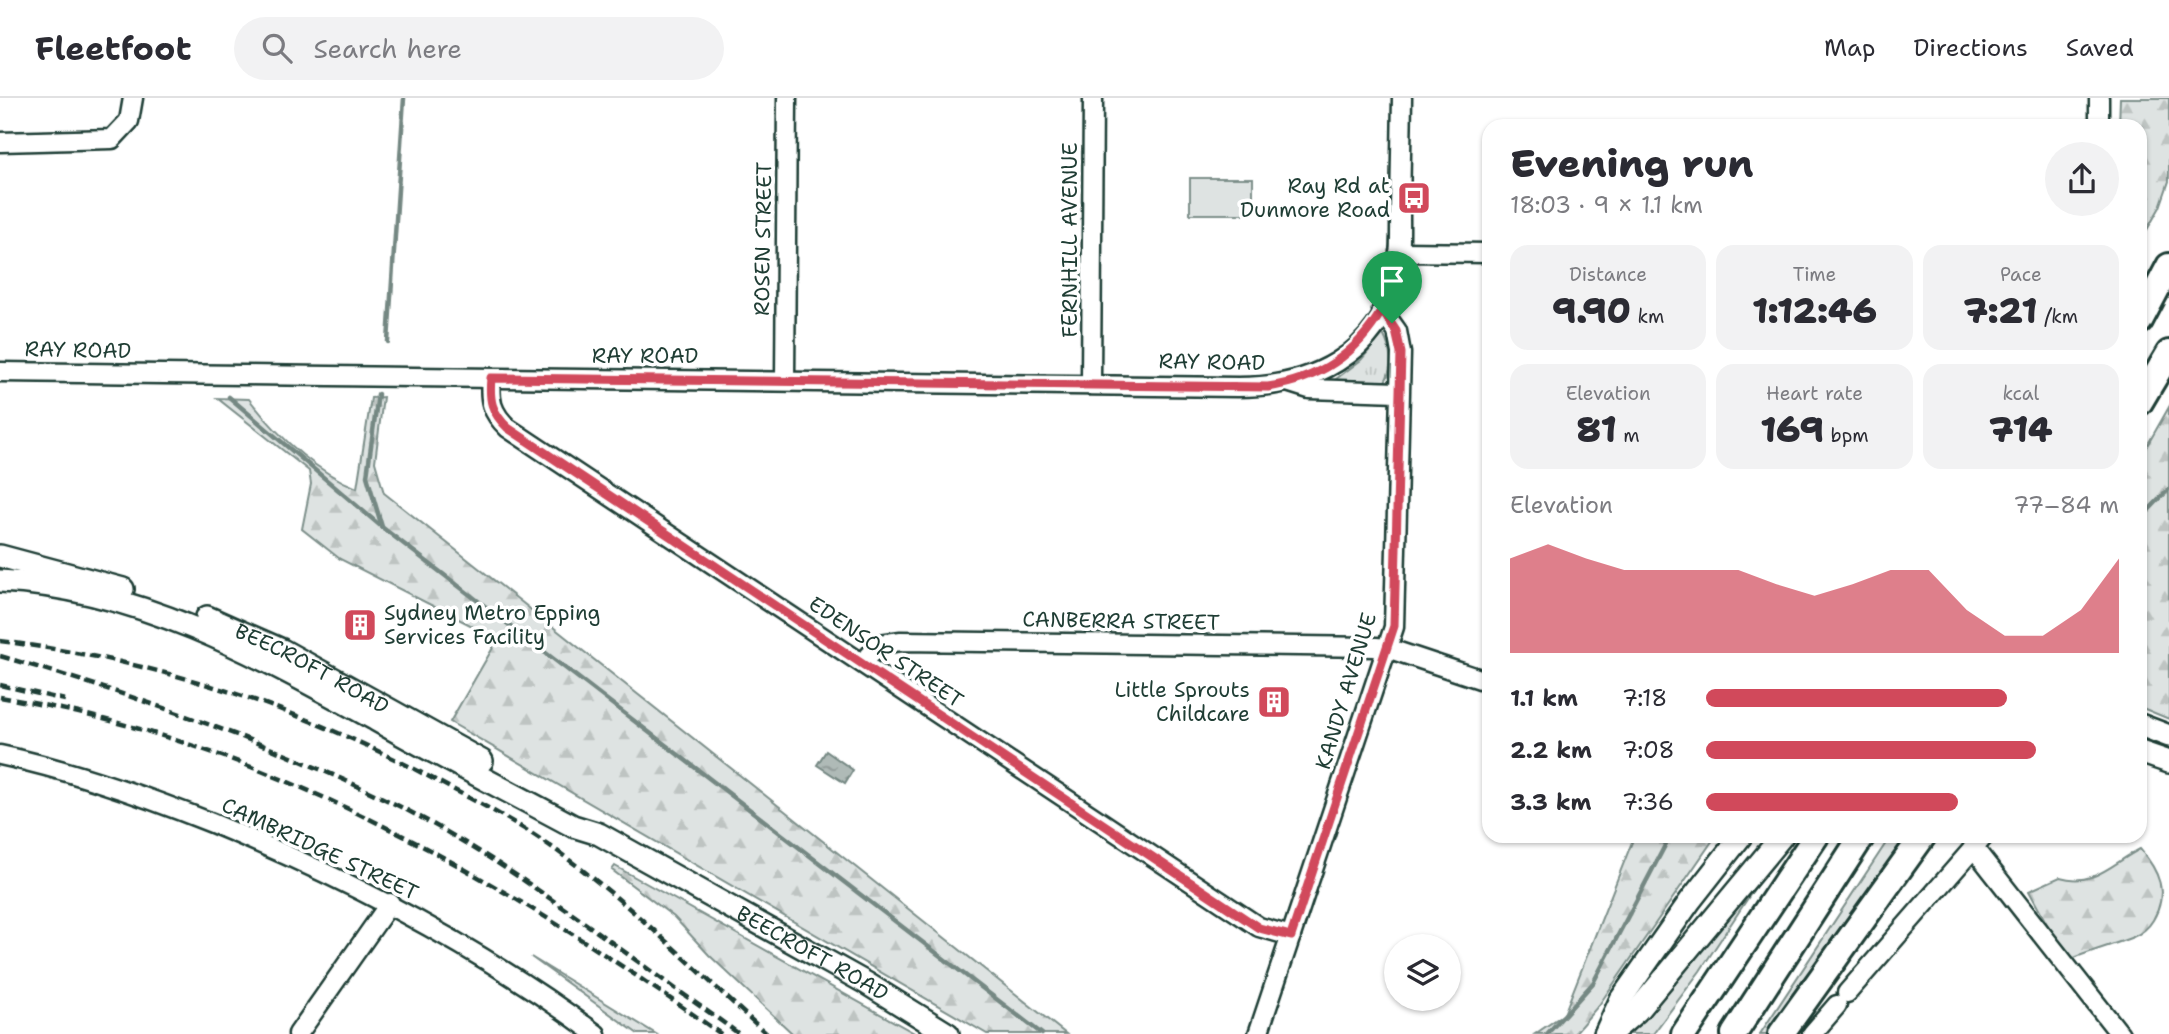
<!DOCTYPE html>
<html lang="en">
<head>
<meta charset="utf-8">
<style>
  body { margin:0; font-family:"Shantell Sans",sans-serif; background:#f2f2f3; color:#2b2b33; height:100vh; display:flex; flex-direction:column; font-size:26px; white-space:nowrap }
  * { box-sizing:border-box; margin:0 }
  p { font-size:23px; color:#7c7c81 }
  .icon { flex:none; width:38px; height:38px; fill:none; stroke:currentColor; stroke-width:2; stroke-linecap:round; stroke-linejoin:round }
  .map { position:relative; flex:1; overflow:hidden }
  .details { position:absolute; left:1482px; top:21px; width:665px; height:724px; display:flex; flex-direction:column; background:#fff; border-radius:21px; box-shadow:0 2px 5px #0004 }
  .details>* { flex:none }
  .controls { position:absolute; left:1384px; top:836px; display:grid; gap:14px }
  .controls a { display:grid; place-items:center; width:77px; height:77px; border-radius:50%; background:#fff; box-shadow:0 2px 5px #0004; font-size:35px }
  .pin { position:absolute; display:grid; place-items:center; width:60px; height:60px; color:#fff; margin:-72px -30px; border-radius:50% 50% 50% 0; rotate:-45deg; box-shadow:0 0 7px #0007 }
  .pin .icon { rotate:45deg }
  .round { display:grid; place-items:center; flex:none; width:74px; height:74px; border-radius:37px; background:#f2f2f3 }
  .head { display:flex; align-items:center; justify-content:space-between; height:119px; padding:0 28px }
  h1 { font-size:38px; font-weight:800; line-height:52px }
  .figures { display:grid; grid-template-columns:repeat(3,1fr); gap:10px; height:119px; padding:7px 28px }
  .figures div { display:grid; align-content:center; border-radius:18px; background:#f2f2f3; text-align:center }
  .figures b { font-size:35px; font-weight:800 }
  .figures small { font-size:19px; font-weight:400 }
  .figures p { font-size:19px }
  .chart { height:196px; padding:14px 28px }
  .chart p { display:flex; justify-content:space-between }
  .chart svg { width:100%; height:126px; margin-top:7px; fill:#d1495b; opacity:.7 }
  ul { padding:0 28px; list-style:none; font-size:23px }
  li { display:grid; grid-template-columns:112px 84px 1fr; align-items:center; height:52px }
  li i { height:18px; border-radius:9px; background:#d1495b }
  header { display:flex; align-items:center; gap:42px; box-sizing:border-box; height:98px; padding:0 35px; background:#fff; border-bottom:2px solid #e1e1e2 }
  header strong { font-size:33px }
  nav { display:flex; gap:38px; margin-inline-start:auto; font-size:24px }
  .search { width:490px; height:63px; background:#f2f2f3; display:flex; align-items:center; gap:18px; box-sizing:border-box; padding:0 24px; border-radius:38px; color:#7c7c81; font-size:26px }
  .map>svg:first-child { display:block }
  .grass { fill:url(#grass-tufts); stroke:#7e908b; stroke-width:2 }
  .forest { fill:url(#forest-firs); stroke:#7e908b; stroke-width:2 }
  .garden { fill:#dee3e2; stroke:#7e908b; stroke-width:2 }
  .water { fill:url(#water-ripples); stroke:#758883; stroke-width:2 }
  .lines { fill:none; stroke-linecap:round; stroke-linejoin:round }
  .stream { stroke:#758883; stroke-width:4.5 }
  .minor-casing { stroke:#1f3d34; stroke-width:23 }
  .major-casing { stroke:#1f3d34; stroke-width:26 }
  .highway-casing { stroke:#1f3d34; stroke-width:30 }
  .minor { stroke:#fff; stroke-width:18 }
  .major { stroke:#fff; stroke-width:21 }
  .highway { stroke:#fff; stroke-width:24 }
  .rail { stroke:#1f3d34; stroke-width:4.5; stroke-dasharray:10 5; stroke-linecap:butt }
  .route-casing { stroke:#fff; stroke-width:14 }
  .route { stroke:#d1495b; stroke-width:9 }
  .labels { text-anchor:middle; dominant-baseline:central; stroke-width:7; stroke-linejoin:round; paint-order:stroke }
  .poi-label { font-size:21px; fill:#1f3d34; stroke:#fff; text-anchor:end }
  .street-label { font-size:21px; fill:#1f3d34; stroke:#fff }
</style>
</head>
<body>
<header>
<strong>Fleetfoot</strong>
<div class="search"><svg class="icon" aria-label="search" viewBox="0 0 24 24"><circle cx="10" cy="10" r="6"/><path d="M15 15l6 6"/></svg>Search here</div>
<nav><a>Map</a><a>Directions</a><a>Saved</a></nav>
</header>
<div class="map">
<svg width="2169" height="936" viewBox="0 0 2169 936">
  <defs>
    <pattern id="grass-tufts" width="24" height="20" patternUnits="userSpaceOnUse" patternTransform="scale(1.75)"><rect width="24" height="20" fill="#dee3e2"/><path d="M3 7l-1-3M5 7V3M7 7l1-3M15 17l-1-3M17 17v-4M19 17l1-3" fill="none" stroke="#bec4c2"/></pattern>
    <pattern id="forest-firs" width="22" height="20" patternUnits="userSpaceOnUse" patternTransform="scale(1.75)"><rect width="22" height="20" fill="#dee3e2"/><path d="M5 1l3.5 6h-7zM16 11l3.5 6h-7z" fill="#bec4c2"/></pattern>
    <pattern id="water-ripples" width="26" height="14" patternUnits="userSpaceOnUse" patternTransform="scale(1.75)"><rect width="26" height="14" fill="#afbab7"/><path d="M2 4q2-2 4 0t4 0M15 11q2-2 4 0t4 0" fill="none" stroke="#8e9896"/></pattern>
  </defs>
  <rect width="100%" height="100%" fill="#fff"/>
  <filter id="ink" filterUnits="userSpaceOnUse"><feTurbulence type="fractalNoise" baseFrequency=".0143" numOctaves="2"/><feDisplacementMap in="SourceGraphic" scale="14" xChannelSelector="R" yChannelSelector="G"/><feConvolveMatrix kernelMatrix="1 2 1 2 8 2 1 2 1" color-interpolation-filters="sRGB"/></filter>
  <g filter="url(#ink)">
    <path class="grass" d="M 1383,236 C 1391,251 1394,270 1384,285 L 1332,284 L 1361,262 Z"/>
    <g class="forest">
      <path d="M 2120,0 L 2169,0 L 2169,83 L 2160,109 L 2140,144 L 2140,28 L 2119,28 Z"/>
      <path d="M 383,299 L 375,364 L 384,395 L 1066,936 L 987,936 L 450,624 L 498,541 L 340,461 L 302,431 L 311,386 L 309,373 L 217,300 L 249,301 C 278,338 314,373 357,390 L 371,300 Z"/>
      <path d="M 2169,309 L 2169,621 L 2140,609 L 2140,360 Z"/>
      <path d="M 1634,739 L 1715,739 L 1599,907 L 1574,936 L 1535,936 L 1564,916 Z"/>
      <path d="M 2140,751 C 2159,773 2169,795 2153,822 C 2149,829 2141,836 2133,839 C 2111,848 2088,853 2067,863 L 2029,793 L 2060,779 C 2094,789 2111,766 2140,751 Z"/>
      <path d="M 615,768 L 916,936 L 793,936 L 709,857 L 674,819 L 612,772 Z"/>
    </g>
    <g class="garden">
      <rect x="1190" y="80" width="63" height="36"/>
      <path d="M 1890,739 L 1912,739 L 1768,936 L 1760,936 Z"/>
      <path d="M 1773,762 L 1700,873 L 1653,936 L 1630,936 Z"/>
      <path d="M 531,859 L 656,936 L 638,936 Z"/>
    </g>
    <path class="water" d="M 826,653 L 853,672 L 845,685 L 817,667 Z"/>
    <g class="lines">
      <g class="stream">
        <path d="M 388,244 L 404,0"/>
        <path d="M 378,296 L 367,378 L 382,429"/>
        <path d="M 229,299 L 383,430 L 1042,936"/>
        <path d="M 2140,421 L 2169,391"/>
        <path d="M 1547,936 L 1593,885 L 1670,738"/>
      </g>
      <defs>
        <g id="minor">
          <path d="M 2099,28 L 2099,0"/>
          <path d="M 0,44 L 112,41 L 129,23 L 133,0"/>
          <path d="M 1399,154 L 1489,155"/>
          <path d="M 0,274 L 1238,289 C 1310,289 1378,258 1396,181 C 1401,159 1400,135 1400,112 C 1401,75 1401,37 1402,0"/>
          <path d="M 491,280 C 489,302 491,314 508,330 L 1259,829 L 1291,838"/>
          <path d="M 785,282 L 787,0"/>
          <path d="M 1091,284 L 1093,0"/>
          <path d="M 1290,285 L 1309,291 L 1398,294"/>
          <path d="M 863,565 L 880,546 L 901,543 L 1376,549 L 1387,550 L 1489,584"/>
          <path d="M 0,657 C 72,672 144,698 212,725 C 348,781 478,848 596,936"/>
          <path d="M 1973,749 L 2120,936"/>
          <path d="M 1847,895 L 1984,738"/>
          <path d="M 298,936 L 390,805"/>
          <path d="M 1258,936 L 1394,529 L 1401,255 L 1397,233 L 1382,212"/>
          <path d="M 1812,936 L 1837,907"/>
        </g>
        <g id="major">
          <path d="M 0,458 L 123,491"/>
          <path id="s1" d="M 0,483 C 136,489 260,558 376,622 C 441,659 508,693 573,728 L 599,736 L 866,885 L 948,936"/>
          <path id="s2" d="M 207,519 L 282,552 L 482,663"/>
          <path d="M 2140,627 L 2169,638"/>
          <path d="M 2140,654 L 2169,664"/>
          <path d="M 1605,936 L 1621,901 L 1690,803 L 1741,738"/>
          <path d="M 1610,936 L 1637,913 L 1782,738"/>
        </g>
        <g id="highway">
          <path d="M 2140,223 L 2169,168"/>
          <path d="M 2140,304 L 2169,255"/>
          <path d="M 1684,936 L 1816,738"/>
          <path d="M 1734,936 L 1862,738"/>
          <path d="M 1781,936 L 1923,738"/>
        </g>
      </defs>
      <use href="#minor" class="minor-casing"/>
      <use href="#major" class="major-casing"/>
      <use href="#highway" class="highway-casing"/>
      <use href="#minor" class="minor"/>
      <use href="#major" class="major"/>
      <use href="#highway" class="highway"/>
      <g class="rail">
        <path d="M 0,543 C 161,564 298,608 441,685 C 483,707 526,729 564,758 C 636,811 700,876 767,936"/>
        <path d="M 0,558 C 134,597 266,643 391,704 C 482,749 563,809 644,868 C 675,891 708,913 739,936"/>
        <path d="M 0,587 L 65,602"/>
        <path d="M 0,599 C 273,645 498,779 721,936"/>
      </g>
    </g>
  </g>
  <g class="lines" filter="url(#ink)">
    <defs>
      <path id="route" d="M 1382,212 L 1396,233 L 1401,255 L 1394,528 L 1291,838 L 1259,830 L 508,330 C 491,314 489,302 491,280 L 1268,289 C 1319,281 1356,257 1382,212 Z"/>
    </defs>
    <use href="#route" class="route-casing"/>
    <use href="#route" class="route"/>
  </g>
  <defs>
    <symbol id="bus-square" viewBox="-11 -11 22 22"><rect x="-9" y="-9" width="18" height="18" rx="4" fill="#d1495b" stroke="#fff"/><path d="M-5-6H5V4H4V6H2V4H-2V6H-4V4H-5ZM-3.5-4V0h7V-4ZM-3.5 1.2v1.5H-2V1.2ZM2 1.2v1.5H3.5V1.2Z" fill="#fff"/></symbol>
    <symbol id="building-square" viewBox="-11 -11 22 22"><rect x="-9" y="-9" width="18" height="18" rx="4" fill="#d1495b" stroke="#fff"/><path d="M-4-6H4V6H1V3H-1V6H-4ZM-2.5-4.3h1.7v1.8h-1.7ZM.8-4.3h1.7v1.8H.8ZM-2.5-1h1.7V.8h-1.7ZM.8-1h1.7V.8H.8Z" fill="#fff"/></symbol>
  </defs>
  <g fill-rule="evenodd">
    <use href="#bus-square" x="1395" y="81" width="38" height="38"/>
    <use href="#building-square" x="341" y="508" width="38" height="38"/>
    <use href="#building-square" x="1255" y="585" width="38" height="38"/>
  </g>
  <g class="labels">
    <g class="poi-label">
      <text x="1390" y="88">Ray Rd at<tspan x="1390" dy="24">Dunmore Road</tspan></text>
      <text x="384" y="515" text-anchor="start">Sydney Metro Epping<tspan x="384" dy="24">Services Facility</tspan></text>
      <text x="1250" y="592">Little Sprouts<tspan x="1250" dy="24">Childcare</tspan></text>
    </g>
    <g class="street-label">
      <text transform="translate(763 141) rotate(-89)">ROSEN STREET</text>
      <text transform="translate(1070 142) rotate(-90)">FERNHILL AVENUE</text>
      <text transform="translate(78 252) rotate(1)">RAY ROAD</text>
      <text x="645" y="258">RAY ROAD</text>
      <text transform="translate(1212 264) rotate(1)">RAY ROAD</text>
      <text transform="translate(1121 523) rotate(1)">CANBERRA STREET</text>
      <text transform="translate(886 554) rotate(34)">EDENSOR STREET</text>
      <text stroke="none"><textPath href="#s2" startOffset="117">BEECROFT ROAD</textPath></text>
      <text transform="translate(1346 593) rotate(-73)">KANDY AVENUE</text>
      <text transform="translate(320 751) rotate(25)">CAMBRIDGE STREET</text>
      <text stroke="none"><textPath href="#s1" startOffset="900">BEECROFT ROAD</textPath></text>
    </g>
  </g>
</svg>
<div class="controls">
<a><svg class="icon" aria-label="layers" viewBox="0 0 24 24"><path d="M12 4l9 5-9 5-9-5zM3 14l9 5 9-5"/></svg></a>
</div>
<div class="pin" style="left:1392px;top:225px;background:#1e9e55"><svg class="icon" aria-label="arrive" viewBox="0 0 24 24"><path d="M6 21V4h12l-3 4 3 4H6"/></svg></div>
<section class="details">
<div class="head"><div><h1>Evening run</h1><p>18:03 · 9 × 1.1 km</p></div><a class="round"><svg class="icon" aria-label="share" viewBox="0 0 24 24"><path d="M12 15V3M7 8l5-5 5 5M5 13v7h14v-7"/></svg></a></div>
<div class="figures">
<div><p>Distance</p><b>9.90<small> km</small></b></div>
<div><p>Time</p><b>1:12:46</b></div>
<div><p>Pace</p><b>7:21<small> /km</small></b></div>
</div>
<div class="figures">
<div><p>Elevation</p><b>81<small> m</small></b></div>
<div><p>Heart rate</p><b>169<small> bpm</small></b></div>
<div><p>kcal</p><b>714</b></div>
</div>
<div class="chart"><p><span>Elevation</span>77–84 m</p>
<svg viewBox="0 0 160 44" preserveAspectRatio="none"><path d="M0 44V11L10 6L20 11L30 15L40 15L50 15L60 15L70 20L80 24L90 20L100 15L110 15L120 29L130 38L140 38L150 29L160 11V44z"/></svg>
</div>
<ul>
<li><b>1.1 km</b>7:18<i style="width:73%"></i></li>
<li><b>2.2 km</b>7:08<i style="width:80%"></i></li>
<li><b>3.3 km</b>7:36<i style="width:61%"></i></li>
</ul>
</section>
</div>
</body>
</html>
